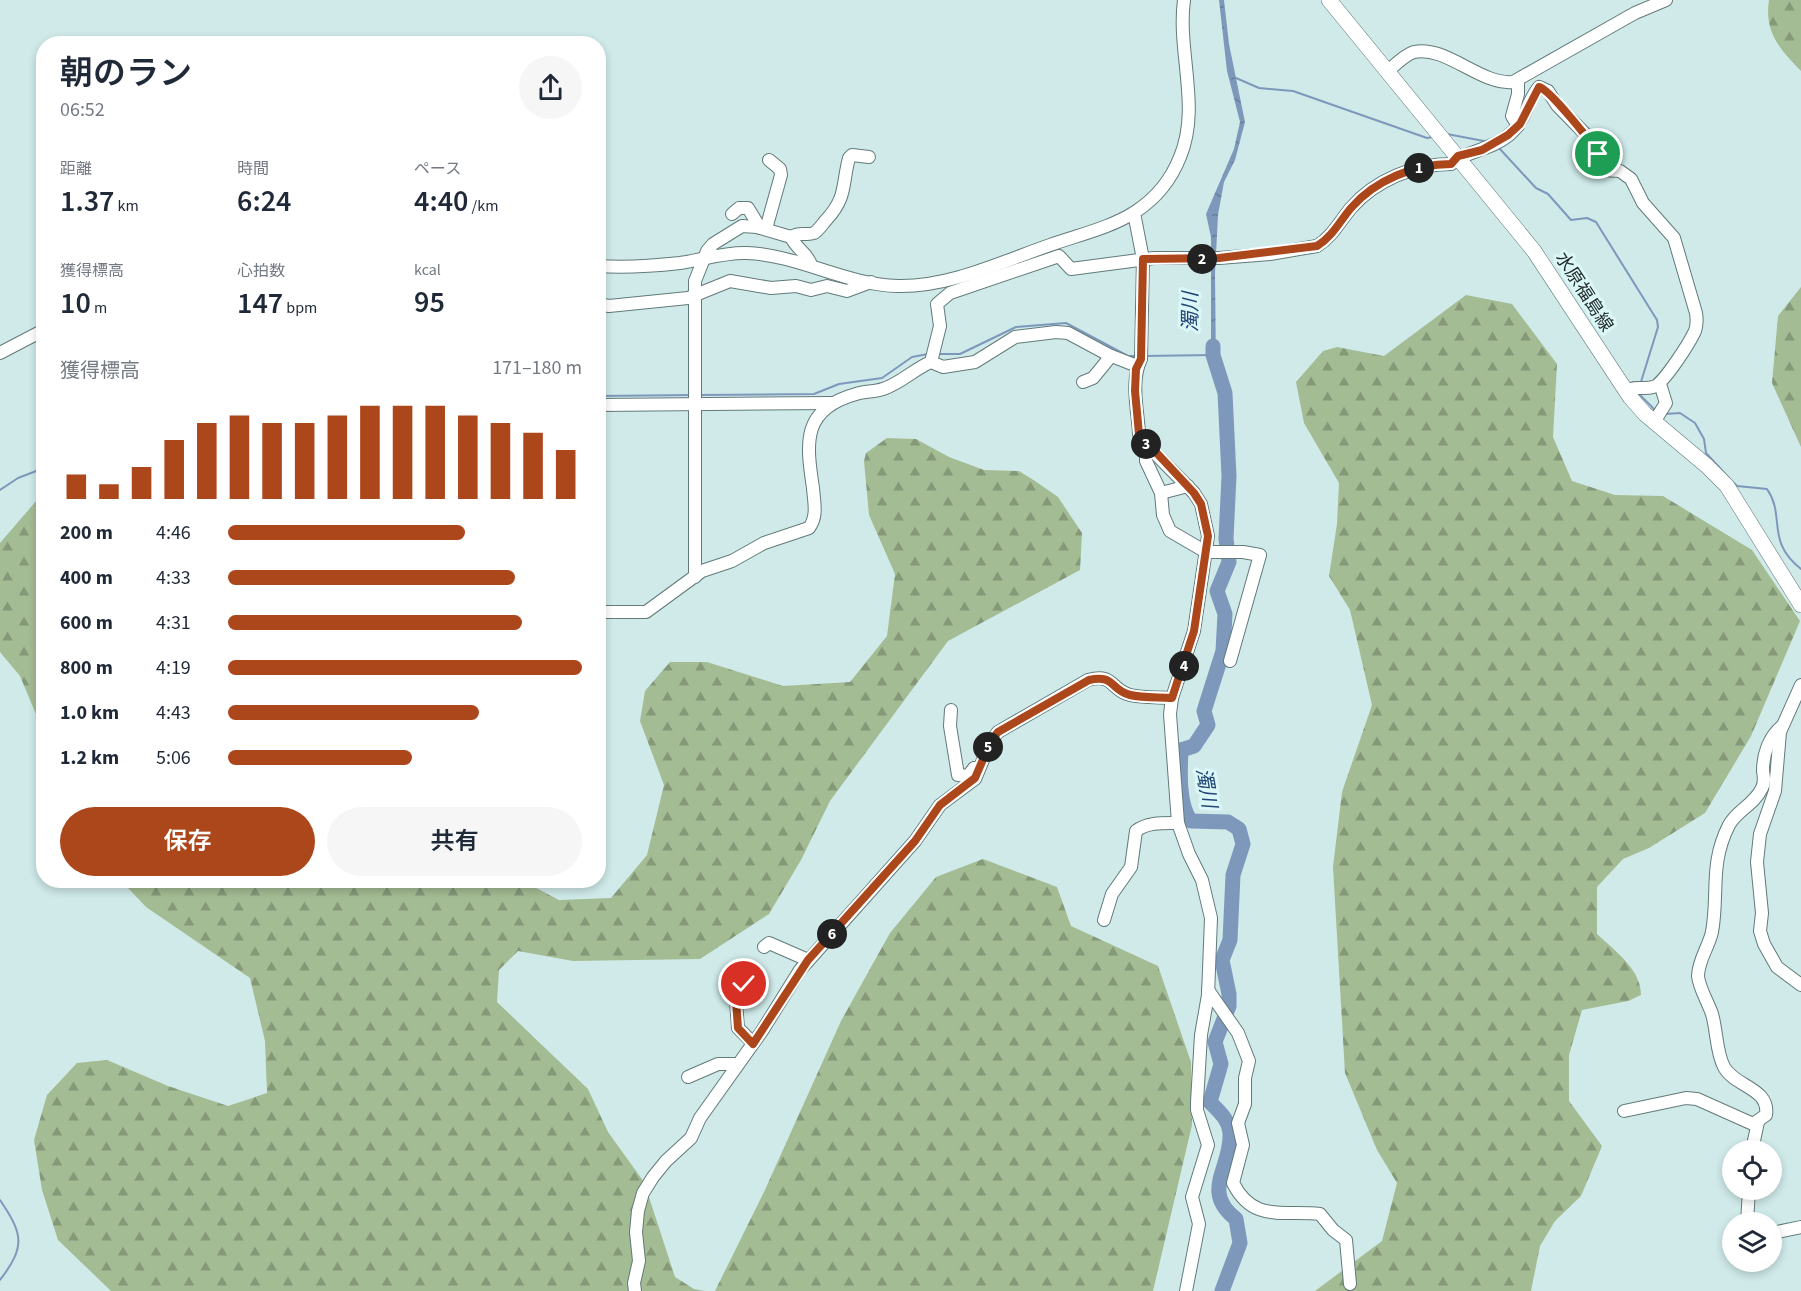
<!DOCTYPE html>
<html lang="ja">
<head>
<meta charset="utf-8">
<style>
  body { margin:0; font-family:"Source Sans 3","Noto Sans JP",sans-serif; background:#f6f6f7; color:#1f2937; height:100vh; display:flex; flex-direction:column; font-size:22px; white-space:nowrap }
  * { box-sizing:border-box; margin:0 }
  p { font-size:20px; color:#747a83 }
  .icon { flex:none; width:33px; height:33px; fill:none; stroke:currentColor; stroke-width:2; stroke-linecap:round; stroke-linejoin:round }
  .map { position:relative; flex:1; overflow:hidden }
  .details { position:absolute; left:36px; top:36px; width:570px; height:852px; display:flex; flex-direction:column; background:#fff; border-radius:24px; box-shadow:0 3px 9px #0003 }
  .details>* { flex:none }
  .buttons { position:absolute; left:1722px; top:1140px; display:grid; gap:12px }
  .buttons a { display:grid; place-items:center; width:60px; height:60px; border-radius:50%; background:#fff; box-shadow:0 3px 9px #0003; font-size:30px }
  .pin { position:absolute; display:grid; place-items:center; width:51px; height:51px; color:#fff; margin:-26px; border:3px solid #fff; border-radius:50%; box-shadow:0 2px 6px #0007 }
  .km { position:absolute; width:30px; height:30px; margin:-15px; border-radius:50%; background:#222; color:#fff; font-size:16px; line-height:30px; text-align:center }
  .round { display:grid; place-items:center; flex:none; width:63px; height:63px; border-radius:32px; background:#f6f6f7 }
  .summary { display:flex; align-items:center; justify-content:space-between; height:102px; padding:0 24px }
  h1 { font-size:33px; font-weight:600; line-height:45px }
  .stats { display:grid; grid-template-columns:repeat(3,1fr); gap:9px; height:102px; padding:6px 24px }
  .stats div { display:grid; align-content:center }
  .stats b { font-size:30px; font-weight:600 }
  .stats small { font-size:16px; font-weight:400 }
  .stats p { font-size:16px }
  .chart { height:168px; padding:12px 24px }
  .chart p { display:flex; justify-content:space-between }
  .chart svg { width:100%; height:108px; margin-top:6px; stroke:#ac471c; stroke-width:6 }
  .cta { display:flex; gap:12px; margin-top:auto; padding:12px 24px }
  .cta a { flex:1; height:69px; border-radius:36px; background:#ac471c; color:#fff; font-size:24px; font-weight:600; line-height:69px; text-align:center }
  .cta a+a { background:#f6f6f7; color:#1f2937 }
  ul { padding:0 24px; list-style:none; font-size:20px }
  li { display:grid; grid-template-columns:96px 72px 1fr; align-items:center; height:45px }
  li i { height:15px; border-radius:8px; background:#ac471c }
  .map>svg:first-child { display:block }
  .forest { fill:url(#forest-firs) }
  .water { fill:url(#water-ripples) }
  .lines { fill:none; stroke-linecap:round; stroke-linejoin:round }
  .stream { stroke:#7e98bc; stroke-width:2 }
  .river { stroke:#7e98bc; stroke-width:15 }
  .minor-casing { stroke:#627a7a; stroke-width:14 }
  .major-casing { stroke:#627a7a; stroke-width:16 }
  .minor { stroke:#fff; stroke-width:12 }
  .major { stroke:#fff; stroke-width:15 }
  .route-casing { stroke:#fff; stroke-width:12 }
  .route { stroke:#ac471c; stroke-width:8 }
  .labels { text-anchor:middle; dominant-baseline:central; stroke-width:6; stroke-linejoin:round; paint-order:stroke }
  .street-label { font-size:18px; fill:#1e2828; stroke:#dcf7f7 }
  .water-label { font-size:20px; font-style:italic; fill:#224676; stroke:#dcf7f7 }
</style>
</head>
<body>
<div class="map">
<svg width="1801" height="1291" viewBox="0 0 1801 1291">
  <defs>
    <pattern id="forest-firs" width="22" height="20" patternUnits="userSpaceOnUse" patternTransform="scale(1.5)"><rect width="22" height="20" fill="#a4bc94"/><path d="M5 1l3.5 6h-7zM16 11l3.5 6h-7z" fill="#859979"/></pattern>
    <pattern id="water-ripples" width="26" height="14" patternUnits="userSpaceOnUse" patternTransform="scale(1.5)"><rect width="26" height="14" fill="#7e98bc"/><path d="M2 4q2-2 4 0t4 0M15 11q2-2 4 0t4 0" fill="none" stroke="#677c99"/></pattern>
  </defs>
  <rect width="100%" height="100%" fill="#cfeae9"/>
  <g class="forest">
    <path d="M 1769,0 L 1801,0 L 1801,71 C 1780,49 1764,33 1769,0 Z"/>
    <path d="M 1801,287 L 1801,447 L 1772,383 L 1778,316 Z"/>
    <path d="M 1466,295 L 1512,304 L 1557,364 L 1553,437 L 1572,481 L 1615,495 L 1663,496 L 1752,550 L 1800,621 L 1751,736 L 1705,813 L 1649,848 L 1623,859 L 1597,887 L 1597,934 C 1615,951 1641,969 1641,995 L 1628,1001 L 1582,1010 L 1569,1055 L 1569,1101 L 1602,1146 L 1581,1196 L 1555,1221 L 1540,1246 L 1531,1291 L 1315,1291 L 1382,1241 L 1397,1183 L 1377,1150 L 1345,1073 L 1333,867 L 1342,792 L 1372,705 L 1350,610 L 1329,576 L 1337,524 L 1339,483 L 1304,423 L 1296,382 L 1323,351 L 1337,347 L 1384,356 Z"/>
    <path d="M 887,438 L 916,439 L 949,457 L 984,470 L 1019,471 L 1035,481 L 1058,497 L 1082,533 L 1080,570 L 948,641 L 830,801 L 801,860 L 769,914 L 700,959 L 573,961 L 518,951 L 499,970 L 497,1002 L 588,1089 L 608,1132 L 644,1182 L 675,1277 L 694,1289 L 705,1291 L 111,1291 L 58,1240 L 42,1190 L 34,1140 L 47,1095 L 77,1063 L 107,1060 L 168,1086 L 228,1106 L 267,1093 L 265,1041 L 250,978 L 146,907 L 128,888 L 130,881 L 521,880 L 559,900 L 611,898 L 647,855 L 664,785 L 640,721 L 645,691 L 670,662 L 707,662 L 783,686 L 850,682 L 887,636 L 895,574 L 869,515 L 864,461 L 866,453 Z"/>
    <path d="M 43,493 L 43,731 L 20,676 L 0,652 L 0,543 Z"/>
    <path d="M 983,859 L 1057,887 L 1071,926 L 1158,966 L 1191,1062 L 1192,1125 L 1153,1291 L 715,1291 L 764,1192 L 841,1021 L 890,933 L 936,877 Z"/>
  </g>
  <path class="water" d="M 1219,0 L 1224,0 L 1229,44 L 1245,122 L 1235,160 L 1224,182 L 1218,215 L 1215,274 L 1216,367 L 1211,353 L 1211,237 L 1206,214 L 1234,149 L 1240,122 L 1227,71 Z"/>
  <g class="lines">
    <g class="stream">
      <path d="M 1236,78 L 1259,88 L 1293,91 L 1427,138 L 1433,137"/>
      <path d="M 1447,134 L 1489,142"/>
      <path d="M 1499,148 L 1536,188 L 1548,194 L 1571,220 L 1587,218 L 1596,222 L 1657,320 L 1658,327 L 1640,385"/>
      <path d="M 937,354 L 960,354 L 1016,327 L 1066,323 L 1128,356 L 1136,356"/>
      <path d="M 1144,356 L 1213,355"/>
      <path d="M 1638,393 L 1655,410"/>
      <path d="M 700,395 L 814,394 L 839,384 L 882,378 L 912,357 L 928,354"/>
      <path d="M 598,396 L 692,395"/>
      <path d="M 1665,414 L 1680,413 L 1695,423 L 1704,439 L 1706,453 L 1729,478"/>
      <path d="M 1733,482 L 1737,486 L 1767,489 C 1786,516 1765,541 1801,569"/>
      <path d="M 0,490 L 18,478 L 44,468"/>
      <path d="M 0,1200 C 23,1234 26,1246 0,1280"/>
    </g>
    <path class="river" d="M 1213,346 L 1213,355 L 1225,393 L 1229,476 L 1226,539 L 1229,562 L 1217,591 L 1225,614 L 1223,651 L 1204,711 L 1208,725 L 1194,746 L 1181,750 C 1180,770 1178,805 1191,821 L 1228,822 L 1239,829 L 1243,844 L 1233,875 L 1230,940 L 1222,960 L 1229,994 L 1229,1006 L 1215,1042 L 1221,1064 L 1210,1102 C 1218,1111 1229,1119 1230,1133 C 1232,1168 1200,1191 1236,1219 L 1240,1243 L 1222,1291"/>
    <defs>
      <g id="minor">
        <path d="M 1387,72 C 1395,65 1404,55 1414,52 C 1446,45 1480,85 1513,82 L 1635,13 L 1666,0"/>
        <path d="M 1518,126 L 1512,116 L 1518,94 L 1518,80"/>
        <path d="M 1134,213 L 1143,259 L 1141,359 C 1130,382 1138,410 1139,434 L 1142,440 L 1194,493 L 1201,504 L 1208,536 L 1194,631 L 1172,698 L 1170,714 L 1178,823 L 1189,854 L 1202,880 L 1211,918 L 1208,995 L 1201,1035 L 1197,1102 L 1197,1110 L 1208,1145 L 1192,1197 L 1199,1224 L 1186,1291"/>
        <path d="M 732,214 L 739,208 L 748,208 L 760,228"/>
        <path d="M 766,229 L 781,175 L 780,169 L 769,160"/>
        <path d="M 791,237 C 800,231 806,236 814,233 C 819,230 823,223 827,219 C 847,197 842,184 849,158 L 852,155 L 869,157"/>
        <path d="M 598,266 C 626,268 653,266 680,263 C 702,260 724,252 747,253 C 799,255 846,285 898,286 C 950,287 1001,262 1050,245 C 1078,235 1110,228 1135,212 C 1155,199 1171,180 1180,157 C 1201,107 1177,52 1184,0"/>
        <path d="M 598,304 L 609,306 L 688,298 L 730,281 L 771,288 L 796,286 L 811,290 L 827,286 L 847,291 L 871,282"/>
        <path d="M 0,353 L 44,330"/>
        <path d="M 931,362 L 940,326 L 937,304 L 950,293 L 1059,256 L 1071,269 L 1154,258 L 1219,258 L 1270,254 L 1317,246 C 1332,237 1340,221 1351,208 C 1375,180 1415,164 1451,164 C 1470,149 1489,151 1509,135 C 1525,122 1527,101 1539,87 L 1548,91 L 1557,105 L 1591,140 L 1603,170 L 1620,171 L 1631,179 L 1643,203 L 1674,238 L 1696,313 C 1697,319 1697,325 1695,331 C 1690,342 1663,385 1653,387 C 1643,390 1635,385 1626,391"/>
        <path d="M 1083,382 L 1093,378 L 1111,356"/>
        <path d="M 598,405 L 832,403"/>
        <path d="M 1654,422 L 1666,403 L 1660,384"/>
        <path d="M 1146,444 L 1146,461 L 1161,493 L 1163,515 L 1170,531 L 1206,552 L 1243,552 L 1260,555 L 1230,661"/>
        <path d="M 1161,493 L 1188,486"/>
        <path d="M 695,577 L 695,281 L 707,251 L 713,244 L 742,226 L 757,227 L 791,237 C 796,249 807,252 811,265"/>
        <path d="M 598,612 L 646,612 L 702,571 L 732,561 L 764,543 L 809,528 C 818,516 814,502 813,488 C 806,442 802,409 856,394 C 865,391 874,392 883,389 C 900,384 914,369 931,362 L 943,367 L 975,362 L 1015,337 L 1056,332 L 1068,333 L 1109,355 L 1137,366"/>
        <path d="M 1801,685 L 1780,732 L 1775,791 L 1760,834 L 1757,862 L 1762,913 L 1760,931 L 1764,944 L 1777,967 L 1801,985"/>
        <path d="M 951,710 L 950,726 L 958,775 L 968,776 L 974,768"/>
        <path d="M 1104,920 L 1112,894 L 1131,867 L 1136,831 C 1147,822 1164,823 1178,823"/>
        <path d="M 764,947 L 769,943 L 808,960"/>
        <path d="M 744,984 L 735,988 L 738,1028 L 753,1043"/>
        <path d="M 1208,990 L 1238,1033 L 1249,1061 L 1245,1078 L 1245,1104 L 1238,1123 L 1243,1145 L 1233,1183 C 1253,1223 1283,1210 1320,1214 L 1333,1230 L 1346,1240 L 1350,1284"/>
        <path d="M 688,1077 L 718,1064 L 737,1064"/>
        <path d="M 1624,1111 L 1686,1098 L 1697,1099 L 1753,1124 L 1766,1115 C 1770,1088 1735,1087 1724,1067 C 1716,1052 1717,1031 1712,1014 C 1708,1002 1699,988 1698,976 C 1698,961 1709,946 1712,932 C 1719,894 1709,864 1729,825 C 1737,810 1754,805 1762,788 C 1765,782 1764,777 1763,771 C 1763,754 1769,737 1782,726"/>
        <path d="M 1752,1150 L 1758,1122"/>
        <path d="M 1747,1222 L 1749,1190"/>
        <path d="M 1772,1233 L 1801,1227"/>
        <path d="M 1731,1240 L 1732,1239"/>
        <path d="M 635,1291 L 634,1283 L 639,1261 L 636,1232 L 638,1211 L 643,1193 L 653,1177 L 666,1161 L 691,1138 L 700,1118 L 762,1031 L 800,970 L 915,841 L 940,805 L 975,779 L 991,741 L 998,732 L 1088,680 C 1115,673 1110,690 1130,695 C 1143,698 1159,697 1172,698"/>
      </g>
      <path id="major" d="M 1329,0 L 1534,251 L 1630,397 L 1645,414 L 1707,466 L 1727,486 L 1801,605"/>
    </defs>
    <use href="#minor" class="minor-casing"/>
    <use href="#major" class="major-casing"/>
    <use href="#minor" class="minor"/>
    <use href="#major" class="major"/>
  </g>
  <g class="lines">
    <defs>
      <path id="route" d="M 744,984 L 735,988 L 738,1028 L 753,1044 L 808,960 L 915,841 L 940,805 L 975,778 L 991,741 L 998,732 L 1089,680 C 1115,674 1110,690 1130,695 C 1143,698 1159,697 1172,698 L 1194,631 L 1208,536 L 1201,504 L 1194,493 L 1139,434 L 1135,391 L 1136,369 L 1141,359 L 1143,259 L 1219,258 L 1317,246 C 1332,237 1340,221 1351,208 C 1375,180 1415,164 1451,164 L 1458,156 L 1482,150 L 1508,135 L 1520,124 L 1539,87 C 1549,89 1592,142 1598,154"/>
    </defs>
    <use href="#route" class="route-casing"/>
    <use href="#route" class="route"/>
  </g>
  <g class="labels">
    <g class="street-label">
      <text transform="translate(1584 292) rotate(57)">水原福島線</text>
    </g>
    <g class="water-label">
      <text transform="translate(1191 312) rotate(-90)">濁川</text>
      <text transform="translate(1206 788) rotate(80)">濁川</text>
    </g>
  </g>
</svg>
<div class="buttons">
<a><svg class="icon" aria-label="locate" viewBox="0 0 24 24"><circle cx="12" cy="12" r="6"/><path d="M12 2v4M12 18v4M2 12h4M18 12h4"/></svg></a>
<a><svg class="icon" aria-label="layers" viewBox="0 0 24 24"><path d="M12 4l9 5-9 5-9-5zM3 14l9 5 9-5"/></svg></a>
</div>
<div class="pin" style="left:1598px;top:154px;background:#1e9e55"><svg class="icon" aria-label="arrive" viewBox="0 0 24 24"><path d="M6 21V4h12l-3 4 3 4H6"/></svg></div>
<div class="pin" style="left:744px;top:984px;background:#d93025"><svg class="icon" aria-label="check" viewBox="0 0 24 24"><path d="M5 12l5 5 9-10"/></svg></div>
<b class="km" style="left:1419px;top:168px">1</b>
<b class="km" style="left:1202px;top:259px">2</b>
<b class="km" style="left:1146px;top:444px">3</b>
<b class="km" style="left:1184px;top:666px">4</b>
<b class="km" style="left:988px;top:747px">5</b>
<b class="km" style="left:832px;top:934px">6</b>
<section class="details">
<div class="summary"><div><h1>朝のラン</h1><p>06:52</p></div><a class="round"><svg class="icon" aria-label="share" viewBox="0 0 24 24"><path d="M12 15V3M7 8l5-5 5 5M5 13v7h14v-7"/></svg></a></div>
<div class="stats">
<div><p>距離</p><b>1.37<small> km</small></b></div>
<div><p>時間</p><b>6:24</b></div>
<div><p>ペース</p><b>4:40<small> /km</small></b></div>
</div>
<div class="stats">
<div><p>獲得標高</p><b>10<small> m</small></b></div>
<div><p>心拍数</p><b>147<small> bpm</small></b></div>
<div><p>kcal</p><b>95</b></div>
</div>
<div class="chart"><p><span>獲得標高</span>171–180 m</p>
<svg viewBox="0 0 160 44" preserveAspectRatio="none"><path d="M5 44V34M15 44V38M25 44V31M35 44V20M45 44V13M55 44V10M65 44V13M75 44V13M85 44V10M95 44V6M105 44V6M115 44V6M125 44V10M135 44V13M145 44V17M155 44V24"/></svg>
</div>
<ul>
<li><b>200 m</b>4:46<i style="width:67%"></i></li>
<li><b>400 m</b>4:33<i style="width:81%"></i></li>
<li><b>600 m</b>4:31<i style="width:83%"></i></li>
<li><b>800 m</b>4:19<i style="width:100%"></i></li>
<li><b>1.0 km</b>4:43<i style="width:71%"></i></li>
<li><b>1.2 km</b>5:06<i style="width:52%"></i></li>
</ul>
<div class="cta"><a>保存</a><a>共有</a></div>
</section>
</div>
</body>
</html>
